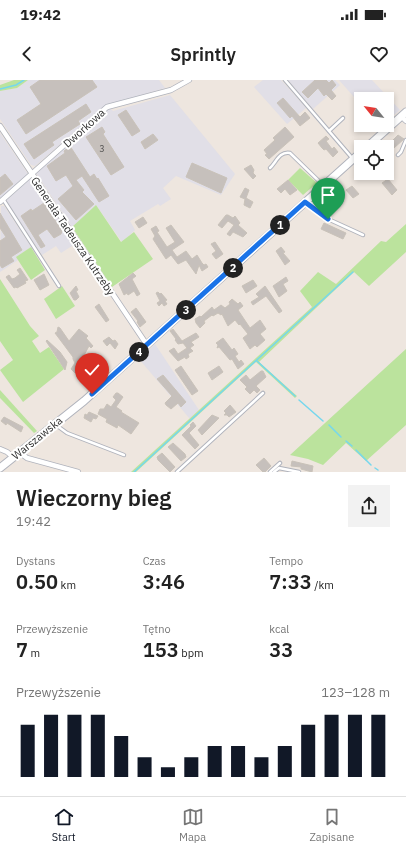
<!DOCTYPE html>
<html lang="pl">
<head>
<meta charset="utf-8">
<style>
  body { margin:0; font-family:"IBM Plex Sans",sans-serif; background:#f2f2f2; color:#222; height:100vh; display:flex; flex-direction:column; font-size:15px; white-space:nowrap }
  * { box-sizing:border-box; margin:0 }
  p { font-size:13px; color:#767676 }
  .icon { flex:none; width:22px; height:22px; fill:none; stroke:currentColor; stroke-width:2; stroke-linecap:round; stroke-linejoin:round }
  .map { position:relative; height:392px; overflow:hidden }
  .details { display:flex; flex-direction:column; background:#fff; flex:1 }
  .details>* { flex:none }
  .needle { width:26px; rotate:300deg }
  .buttons { position:absolute; left:354px; top:12px; display:grid; gap:8px }
  .buttons a { display:grid; place-items:center; width:40px; height:40px; border-radius:0px; background:#fff; box-shadow:0 2px 6px #0003; font-size:20px }
  .pin { position:absolute; display:grid; place-items:center; width:34px; height:34px; color:#fff; margin:-41px -17px; border-radius:50% 50% 50% 0; rotate:-45deg; box-shadow:0 0 4px #0007 }
  .pin .icon { rotate:45deg }
  .km { position:absolute; width:20px; height:20px; margin:-10px; border-radius:50%; background:#222; color:#fff; font-size:11px; line-height:20px; text-align:center }
  .round { display:grid; place-items:center; flex:none; width:42px; height:42px; border-radius:0px; background:#f2f2f2 }
  .overview { display:flex; align-items:center; justify-content:space-between; height:68px; padding:0 16px }
  h1 { font-size:22px; font-weight:600; line-height:30px }
  .stats { display:grid; grid-template-columns:repeat(3,1fr); gap:6px; height:68px; padding:4px 16px }
  .stats div { display:grid; align-content:center }
  .stats b { font-size:20px; font-weight:600 }
  .stats small { font-size:11px; font-weight:400 }
  .stats p { font-size:11px }
  .chart { height:112px; padding:8px 16px }
  .chart p { display:flex; justify-content:space-between }
  .chart svg { width:100%; height:72px; margin-top:4px; stroke:#111827; stroke-width:6 }
  .status { display:flex; justify-content:space-between; align-items:center; height:28px; padding:0 20px; background:#fff; direction:ltr }
  .status svg { height:11px; fill:currentColor }
  header { display:flex; justify-content:space-between; align-items:center; height:52px; padding:0 16px; background:#fff; font-size:18px; font-weight:600 }
  .menu { display:flex; justify-content:space-around; align-items:center; height:56px; border-top:1px solid #e0e0e0; background:#fff; font-size:11px; color:#767676 }
  .menu a { display:grid; justify-items:center; gap:2px }
  .menu .current { color:#111827 }
  .map>svg:first-child { display:block }
  .industrial { fill:#e1dfe7 }
  .green { fill:#bbe39d }
  .lines { fill:none; stroke-linecap:round; stroke-linejoin:round }
  .stream { stroke:#75d7ed; stroke-width:1.5 }
  .building { fill:#c6c0bc; stroke:#c9c2b9 }
  .service-casing { stroke:#b0b3bc; stroke-width:4.5 }
  .minor-casing { stroke:#b0b3bc; stroke-width:6 }
  .secondary-casing { stroke:#b0b3bc; stroke-width:9 }
  .service { stroke:#fff; stroke-width:2.5 }
  .minor { stroke:#fff; stroke-width:4.5 }
  .secondary { stroke:#fff; stroke-width:7 }
  .route-casing { stroke:#fff; stroke-width:8 }
  .route { stroke:#1a73e8; stroke-width:5 }
  .labels { text-anchor:middle; dominant-baseline:central; stroke-width:4; stroke-linejoin:round; paint-order:stroke }
  .number-label { font-size:9px; fill:#525150 }
  .street-label { font-size:11px; fill:#2c2c2c; stroke:#fff }
</style>
</head>
<body>
<div class="status"><b>19:42</b><svg viewBox="0 0 49 12"><path d="M0 12V9h3v3zM5 12V6h3v6zM10 12V3h3v9zM15 12V0h3v12zM26 1h20v11H26zM47 4h2v5h-2z"/></svg></div>
<header><svg class="icon" aria-label="back" viewBox="0 0 24 24"><path d="M15 5l-7 7 7 7"/></svg>Sprintly<svg class="icon" aria-label="heart" viewBox="0 0 24 24"><path d="M12 20l-8-8c-3-5 5-10 8-4 3-6 11-1 8 4z"/></svg></header>
<div class="map">
<svg width="406" height="392" viewBox="0 0 406 392">
  <rect width="100%" height="100%" fill="#eee6df"/>
  <g class="industrial">
    <path d="M 28,0 L 159,0 L 165,8 L 109,25 L 100,30 L 35,86 L 31,85 L 0,39 L 0,11 L 17,8 Z"/>
    <path d="M 263,0 L 281,0 L 306,28 L 287,44 L 254,7 Z"/>
    <path d="M 288,0 L 335,0 L 340,5 L 313,29 Z"/>
    <path d="M 339,0 L 372,0 L 400,30 L 387,41 L 387,19 L 361,19 L 361,25 Z"/>
    <path d="M 170,15 L 235,94 L 221,115 L 176,96 L 163,108 L 171,119 L 160,126 L 158,124 L 130,141 L 135,150 L 122,162 L 96,125 L 72,147 L 36,93 L 110,28 L 113,31 Z"/>
    <path d="M 0,53 L 28,94 L 27,97 L 0,120 Z"/>
    <path d="M 31,98 L 75,164 L 61,173 L 56,166 L 42,175 L 6,120 Z"/>
    <path d="M 1,126 L 4,126 L 31,167 L 16,177 L 18,180 L 0,192 Z"/>
    <path d="M 155,264 L 199,330 L 190,339 L 139,279 Z"/>
  </g>
  <g class="green">
    <path d="M 14,0 L 28,0 L 17,8 L 0,11 L 0,5 Z"/>
    <path d="M 300,88 L 317,103 L 303,115 L 288,100 Z"/>
    <path d="M 96,125 L 121,162 L 134,152 L 153,179 L 112,207 L 72,147 Z"/>
    <path d="M 406,144 L 406,172 L 369,206 L 354,192 L 259,282 L 297,316 L 295,318 L 256,282 L 136,392 L 131,392 L 312,227 L 300,211 L 318,192 L 336,204 L 381,161 L 386,162 Z"/>
    <path d="M 31,167 L 45,190 L 31,200 L 16,177 Z"/>
    <path d="M 0,199 L 30,246 L 39,256 L 32,261 L 40,273 L 49,267 L 64,289 L 23,322 L 0,290 L 13,280 L 0,261 Z"/>
    <path d="M 62,206 L 75,226 L 56,239 L 44,219 Z"/>
    <path d="M 406,269 L 406,345 L 366,381 L 346,363 L 323,385 L 308,379 L 290,375 Z"/>
    <path d="M 0,310 L 37,351 L 34,353 L 0,318 Z"/>
  </g>
  <g class="lines">
    <g class="stream">
      <path d="M 0,9 L 16,5 L 24,0"/>
      <path d="M 257,281 L 295,316"/>
      <path d="M 299,320 L 323,341"/>
      <path d="M 329,345 L 341,357"/>
      <path d="M 346,361 L 352,366"/>
      <path d="M 356,370 L 371,385"/>
      <path d="M 375,388 L 378,390"/>
      <path d="M 134,392 L 353,192"/>
    </g>
  </g>
  <g class="building">
    <path d="M 40,0 L 92,0 L 97,7 L 26,54 L 17,40 L 41,24 L 30,7 Z"/>
    <path d="M 315,0 L 326,0 L 329,3 L 332,0 L 336,5 L 331,10 L 336,16 L 332,20 L 326,14 L 324,16 L 318,8 L 308,18 L 302,12 Z"/>
    <path d="M 283,18 L 300,37 L 305,32 L 310,38 L 300,46 L 292,36 L 290,38 L 277,23 Z"/>
    <path d="M 86,24 L 91,32 L 78,41 L 80,44 L 52,62 L 54,65 L 34,79 L 24,64 Z"/>
    <path d="M 126,30 L 140,51 L 132,56 L 118,35 Z"/>
    <path d="M 102,47 L 105,52 L 103,54 L 124,87 L 111,95 L 86,57 Z"/>
    <path d="M 285,47 L 294,57 L 269,79 L 265,75 L 267,74 L 264,70 L 275,60 L 273,58 Z"/>
    <path d="M 153,54 L 158,60 L 145,69 L 141,62 Z"/>
    <path d="M 398,55 L 404,59 L 394,68 L 390,63 Z"/>
    <path d="M 326,56 L 329,59 L 326,61 L 332,69 L 334,67 L 338,72 L 333,77 L 326,69 L 324,70 L 322,68 L 318,63 Z"/>
    <path d="M 70,66 L 90,97 L 94,94 L 97,99 L 98,98 L 109,116 L 99,122 L 82,96 L 76,100 L 84,110 L 82,112 L 94,124 L 76,140 L 58,119 L 73,106 L 66,95 L 56,101 L 47,86 L 65,73 L 64,71 Z"/>
    <path d="M 192,83 L 227,98 L 221,113 L 186,97 Z"/>
    <path d="M 251,85 L 254,90 L 253,93 L 256,96 L 253,99 L 244,89 Z"/>
    <path d="M 5,94 L 13,104 L 0,115 L 0,98 Z"/>
    <path d="M 388,99 L 397,110 L 392,115 L 382,103 Z"/>
    <path d="M 288,100 L 297,110 L 290,115 L 285,109 L 281,113 L 277,109 Z"/>
    <path d="M 352,106 L 359,114 L 353,118 L 346,110 Z"/>
    <path d="M 245,108 L 249,110 L 246,118 L 253,122 L 250,128 L 244,125 L 245,119 L 240,117 Z"/>
    <path d="M 44,123 L 62,151 L 61,154 L 54,158 L 47,149 L 38,155 L 45,166 L 41,168 L 21,136 L 31,129 L 32,131 Z"/>
    <path d="M 0,133 L 22,170 L 11,177 L 14,181 L 2,188 L 0,185 L 0,161 L 6,157 L 0,148 Z"/>
    <path d="M 226,135 L 228,135 L 233,138 L 235,136 L 240,143 L 238,145 L 247,153 L 243,157 L 233,152 L 230,156 L 227,154 L 234,145 L 228,141 L 222,148 L 218,145 Z"/>
    <path d="M 143,137 L 147,143 L 139,148 L 135,142 Z"/>
    <path d="M 324,143 L 346,153 L 343,159 L 321,149 Z"/>
    <path d="M 171,145 L 184,162 L 172,170 L 177,177 L 186,171 L 192,179 L 197,175 L 202,183 L 204,185 L 206,184 L 208,187 L 202,191 L 199,185 L 196,194 L 186,180 L 178,184 L 171,175 L 166,179 L 153,159 L 155,156 L 151,149 L 156,146 L 159,151 L 157,152 L 167,167 L 175,162 L 166,148 Z"/>
    <path d="M 215,162 L 223,174 L 216,179 L 212,174 L 216,171 L 211,164 Z"/>
    <path d="M 281,167 L 285,172 L 283,173 L 290,181 L 285,185 L 276,171 Z"/>
    <path d="M 20,188 L 28,200 L 25,201 L 26,203 L 17,208 L 16,207 L 14,208 L 6,197 L 9,195 L 12,199 L 15,198 L 20,194 L 17,190 Z"/>
    <path d="M 133,193 L 136,196 L 132,199 L 140,214 L 137,216 L 134,211 L 128,215 L 127,213 L 124,215 L 119,204 Z"/>
    <path d="M 44,194 L 49,205 L 40,210 L 34,200 Z"/>
    <path d="M 286,197 L 288,201 L 283,204 L 287,211 L 279,217 L 273,206 Z"/>
    <path d="M 253,200 L 257,206 L 246,213 L 242,206 Z"/>
    <path d="M 76,206 L 78,210 L 76,211 L 79,217 L 76,220 L 74,220 L 70,213 Z"/>
    <path d="M 265,206 L 282,231 L 279,233 L 266,216 L 253,225 L 251,222 L 259,217 L 256,214 Z"/>
    <path d="M 158,212 L 160,214 L 161,213 L 167,220 L 165,221 L 167,224 L 164,226 L 162,223 L 159,226 L 157,223 L 160,221 L 156,213 Z"/>
    <path d="M 232,219 L 238,224 L 240,222 L 243,226 L 238,230 L 250,248 L 260,240 L 266,249 L 260,254 L 265,260 L 257,267 L 255,265 L 250,269 L 243,258 L 248,254 L 240,244 L 239,245 L 235,240 L 228,246 L 222,234 L 221,235 L 218,233 L 213,236 L 212,235 L 204,241 L 205,243 L 200,248 L 196,243 L 195,239 L 200,236 L 201,237 L 212,227 L 214,230 L 221,225 L 225,228 L 230,224 L 229,222 Z"/>
    <path d="M 99,224 L 109,240 L 106,242 L 95,227 Z"/>
    <path d="M 136,228 L 146,242 L 140,247 L 137,242 L 138,241 L 131,232 Z"/>
    <path d="M 58,247 L 60,248 L 69,261 L 79,249 L 88,256 L 86,258 L 93,266 L 91,268 L 89,266 L 83,277 L 93,290 L 89,295 L 82,289 L 80,289 L 75,293 L 71,289 L 75,283 L 73,279 L 73,277 L 55,253 L 57,252 Z"/>
    <path d="M 173,249 L 182,261 L 196,253 L 199,257 L 191,262 L 194,265 L 190,268 L 193,271 L 188,274 L 189,277 L 186,279 L 185,277 L 178,281 L 169,271 L 174,268 L 178,274 L 187,268 L 183,263 L 178,264 L 175,260 L 176,259 L 170,251 Z"/>
    <path d="M 109,257 L 113,261 L 115,260 L 118,264 L 115,269 L 110,263 L 107,266 L 103,261 Z"/>
    <path d="M 223,258 L 232,270 L 234,268 L 238,274 L 235,276 L 239,282 L 241,280 L 244,284 L 238,289 L 232,279 L 230,280 L 219,267 L 217,268 L 218,265 L 216,263 Z"/>
    <path d="M 47,260 L 60,272 L 67,282 L 65,290 L 46,261 Z"/>
    <path d="M 181,286 L 198,311 L 192,315 L 175,290 Z"/>
    <path d="M 219,286 L 223,292 L 212,300 L 208,293 Z"/>
    <path d="M 261,291 L 263,291 L 266,297 L 256,306 L 260,310 L 257,313 L 254,310 L 250,314 L 245,309 L 247,307 L 240,300 L 246,295 L 250,300 Z"/>
    <path d="M 163,295 L 186,322 L 181,327 L 178,323 L 171,329 L 166,325 L 165,323 L 172,316 L 157,299 Z"/>
    <path d="M 116,313 L 118,313 L 123,317 L 116,327 L 122,331 L 121,332 L 139,343 L 131,354 L 118,345 L 117,348 L 106,342 L 107,339 L 98,334 L 100,329 L 104,329 L 107,324 L 111,327 L 116,320 L 113,317 Z"/>
    <path d="M 230,325 L 236,332 L 229,337 L 227,335 L 224,335 L 226,333 L 224,331 Z"/>
    <path d="M 89,332 L 98,336 L 96,339 L 93,338 L 91,342 L 84,338 L 85,334 L 87,335 Z"/>
    <path d="M 212,335 L 219,338 L 202,355 L 198,350 Z"/>
    <path d="M 4,337 L 23,347 L 21,352 L 7,343 L 6,345 L 1,341 Z"/>
    <path d="M 193,342 L 196,346 L 189,353 L 199,365 L 195,369 L 182,355 L 191,346 L 190,345 Z"/>
    <path d="M 173,363 L 185,374 L 186,377 L 181,381 L 168,367 Z"/>
    <path d="M 162,373 L 175,387 L 170,392 L 158,380 L 157,377 Z"/>
    <path d="M 264,378 L 271,386 L 265,392 L 263,392 L 256,385 Z"/>
    <path d="M 292,381 L 313,386 L 312,392 L 301,389 L 301,387 L 291,386 Z"/>
  </g>
  <g class="lines">
    <defs>
      <g id="service">
        <path d="M 285,0 L 353,79"/>
        <path d="M 329,51 L 343,38"/>
        <path d="M 398,75 L 401,72 L 406,60"/>
        <path d="M 270,88 C 276,83 279,71 290,73 L 323,105"/>
        <path d="M 3,119 L 59,206"/>
        <path d="M 306,123 L 328,139 L 363,155"/>
        <path d="M 56,345 L 67,353 L 124,375"/>
        <path d="M 177,392 L 263,313"/>
        <path d="M 270,392 L 280,383"/>
        <path d="M 274,392 L 279,388 L 299,392"/>
      </g>
      <g id="minor">
        <path d="M 401,36 L 406,41"/>
        <path d="M 0,46 L 147,265"/>
        <path d="M 0,122 L 107,27 L 171,10 L 189,0"/>
        <path d="M 0,369 L 7,372 L 13,377"/>
        <path d="M 19,372 L 27,378 L 78,392"/>
      </g>
      <g id="secondary">
        <path d="M 367,67 L 406,32"/>
        <path d="M 0,388 L 84,321 L 122,287 L 361,72"/>
      </g>
    </defs>
    <use href="#service" class="service-casing"/>
    <use href="#minor" class="minor-casing"/>
    <use href="#secondary" class="secondary-casing"/>
    <use href="#service" class="service"/>
    <use href="#minor" class="minor"/>
    <use href="#secondary" class="secondary"/>
  </g>
  <g class="lines">
    <defs>
      <path id="route" d="M 92,314 L 305,122 L 328,139"/>
    </defs>
    <use href="#route" class="route-casing"/>
    <use href="#route" class="route"/>
  </g>
  <g class="labels">
    <g class="number-label">
      <text x="102" y="68">3</text>
    </g>
    <g class="street-label">
      <text transform="translate(84 48) rotate(-42)">Dworkowa</text>
      <text transform="translate(73 156) rotate(56)">Generała Tadeusza Kutrzeby</text>
      <text transform="translate(37 358) rotate(-39)">Warszawska</text>
    </g>
  </g>
</svg>
<div class="buttons">
<a><svg class="needle" viewBox="-14 -14 28 28"><path d="M0-13l5 13h-10z" fill="#e53935"/><path d="M0 13l5-13h-10z" fill="#767676"/></svg></a>
<a><svg class="icon" aria-label="locate" viewBox="0 0 24 24"><circle cx="12" cy="12" r="6"/><path d="M12 2v4M12 18v4M2 12h4M18 12h4"/></svg></a>
</div>
<div class="pin" style="left:328px;top:139px;background:#1e9e55"><svg class="icon" aria-label="arrive" viewBox="0 0 24 24"><path d="M6 21V4h12l-3 4 3 4H6"/></svg></div>
<div class="pin" style="left:92px;top:314px;background:#d93025"><svg class="icon" aria-label="check" viewBox="0 0 24 24"><path d="M5 12l5 5 9-10"/></svg></div>
<b class="km" style="left:280px;top:145px">1</b>
<b class="km" style="left:233px;top:188px">2</b>
<b class="km" style="left:186px;top:230px">3</b>
<b class="km" style="left:139px;top:272px">4</b>
</div>
<section class="details">
<div class="overview"><div><h1>Wieczorny bieg</h1><p>19:42</p></div><a class="round"><svg class="icon" aria-label="share" viewBox="0 0 24 24"><path d="M12 15V3M7 8l5-5 5 5M5 13v7h14v-7"/></svg></a></div>
<div class="stats">
<div><p>Dystans</p><b>0.50<small> km</small></b></div>
<div><p>Czas</p><b>3:46</b></div>
<div><p>Tempo</p><b>7:33<small> /km</small></b></div>
</div>
<div class="stats">
<div><p>Przewyższenie</p><b>7<small> m</small></b></div>
<div><p>Tętno</p><b>153<small> bpm</small></b></div>
<div><p>kcal</p><b>33</b></div>
</div>
<div class="chart"><p><span>Przewyższenie</span>123–128 m</p>
<svg viewBox="0 0 160 44" preserveAspectRatio="none"><path d="M5 44V12M15 44V6M25 44V6M35 44V6M45 44V19M55 44V32M65 44V38M75 44V32M85 44V25M95 44V25M105 44V32M115 44V25M125 44V12M135 44V6M145 44V6M155 44V6"/></svg>
</div>
</section>
<nav class="menu">
<a class="current"><svg class="icon" aria-label="home" viewBox="0 0 24 24"><path d="M3 11l9-7 9 7M6 9v11h12V9"/></svg>Start</a>
<a><svg class="icon" aria-label="map" viewBox="0 0 24 24"><path d="M3 6l6-2 6 2 6-2v14l-6 2-6-2-6 2zM9 4v14M15 6v14"/></svg>Mapa</a>
<a><svg class="icon" aria-label="saved" viewBox="0 0 24 24"><path d="M7 4h10v16l-5-4-5 4z"/></svg>Zapisane</a>
</nav>
</body>
</html>
